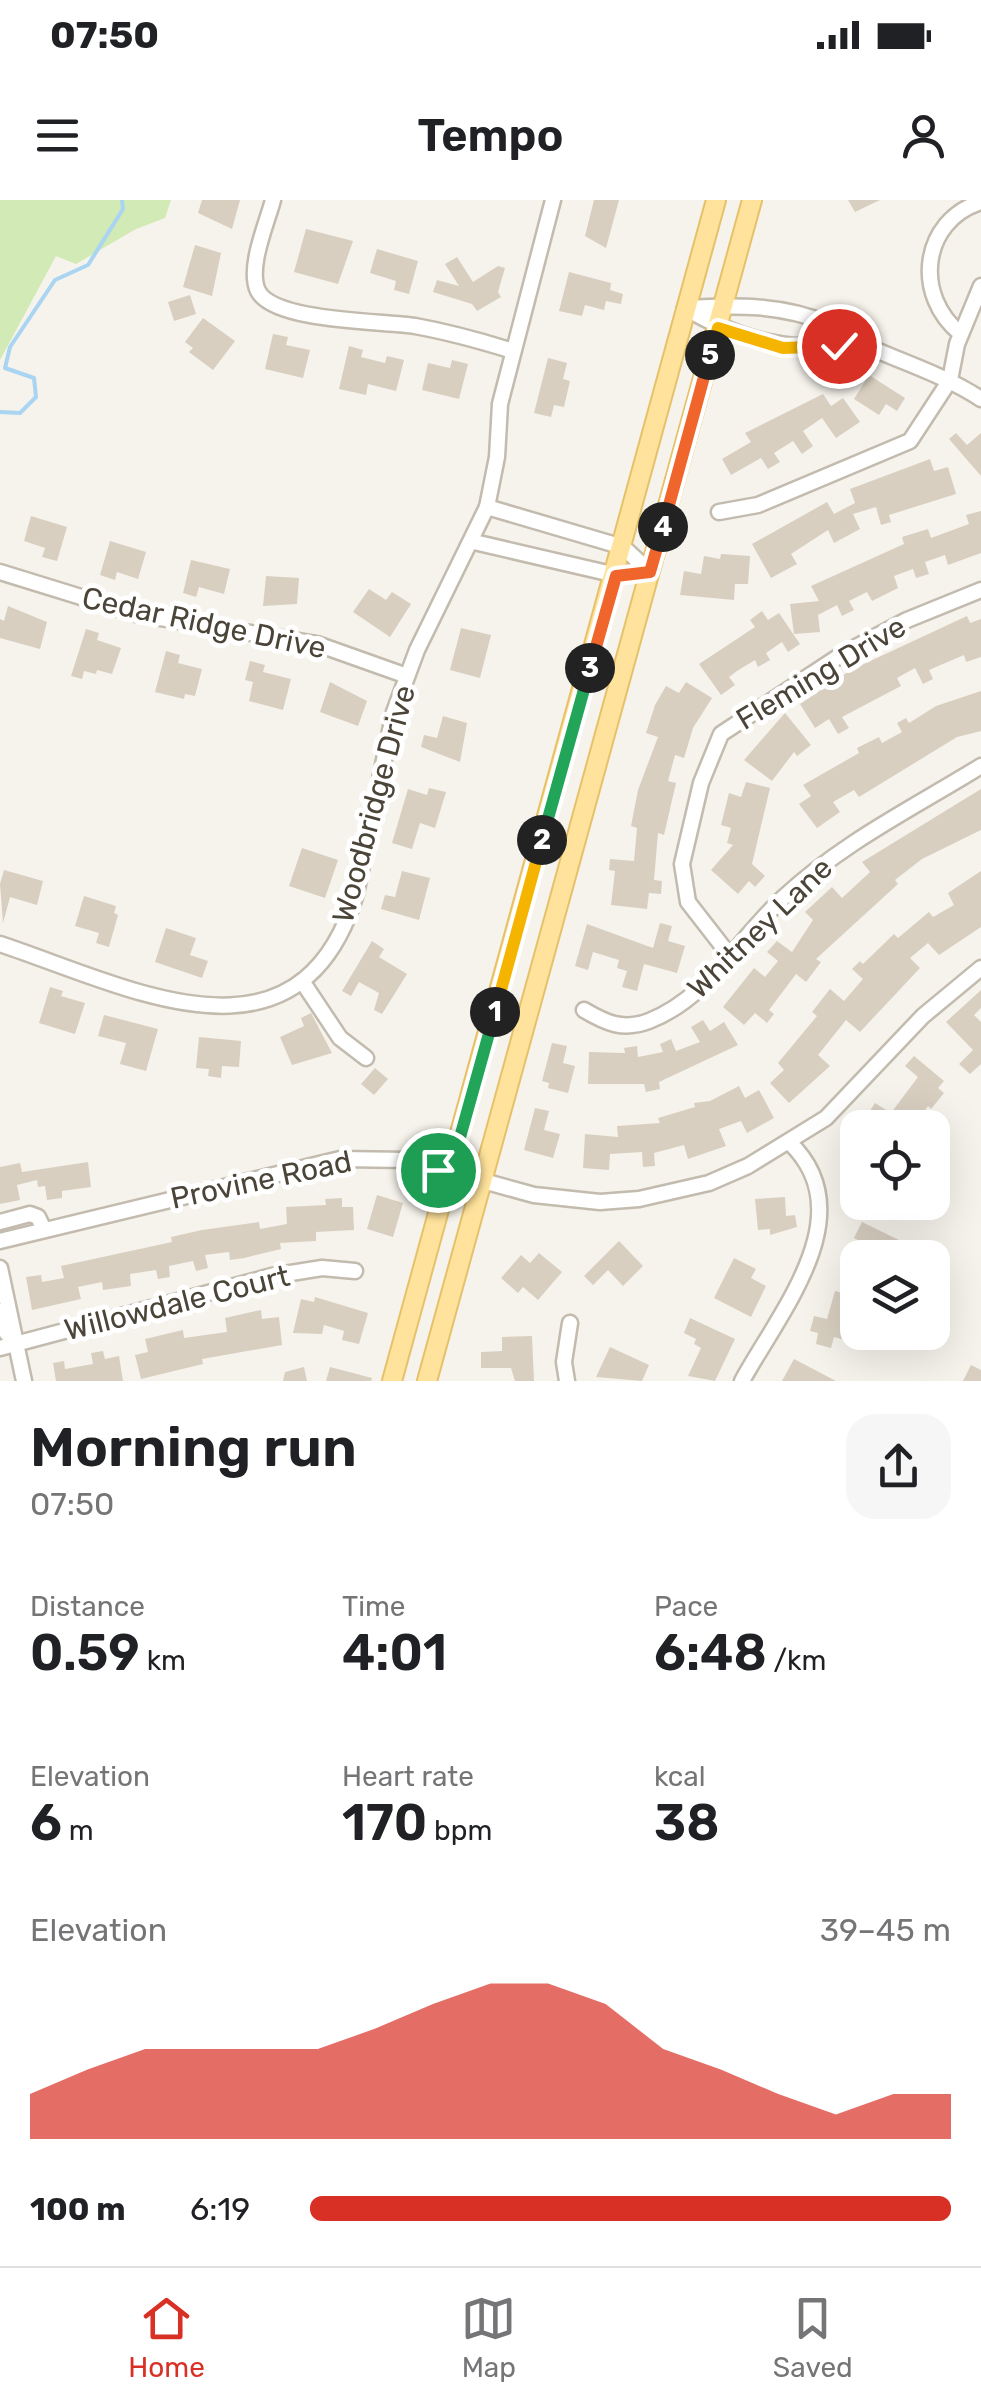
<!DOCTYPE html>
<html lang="en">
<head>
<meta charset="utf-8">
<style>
  body { margin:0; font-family:Rubik,sans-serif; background:#f6f6f6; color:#202124; height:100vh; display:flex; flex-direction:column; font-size:38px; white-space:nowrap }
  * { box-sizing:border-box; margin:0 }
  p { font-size:32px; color:#757577 }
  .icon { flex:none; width:55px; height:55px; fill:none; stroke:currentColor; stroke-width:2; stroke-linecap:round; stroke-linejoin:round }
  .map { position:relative; height:1181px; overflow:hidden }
  .side { display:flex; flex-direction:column; background:#fff; flex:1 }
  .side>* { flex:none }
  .controls { position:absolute; left:840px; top:910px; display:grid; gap:20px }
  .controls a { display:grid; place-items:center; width:110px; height:110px; border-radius:20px; background:#fff; box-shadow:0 10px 40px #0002; font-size:50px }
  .pin { position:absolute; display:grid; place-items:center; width:85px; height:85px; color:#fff; margin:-42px; border:5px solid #fff; border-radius:50%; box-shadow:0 2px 10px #0007 }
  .km { position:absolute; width:50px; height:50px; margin:-25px; border-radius:50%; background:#222; color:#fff; font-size:28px; line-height:50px; text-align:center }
  .round { display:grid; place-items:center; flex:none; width:105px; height:105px; border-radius:30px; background:#f6f6f6 }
  .summary { display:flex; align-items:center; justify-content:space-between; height:170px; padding:0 30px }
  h1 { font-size:55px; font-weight:600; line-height:75px }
  .stats { display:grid; grid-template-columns:repeat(3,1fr); gap:15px; height:170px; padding:10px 30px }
  .stats div { display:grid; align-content:center }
  .stats b { font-size:50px; font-weight:600 }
  .stats small { font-size:28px; font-weight:400 }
  .stats p { font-size:28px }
  .chart { height:280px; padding:20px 30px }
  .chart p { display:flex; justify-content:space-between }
  .chart svg { width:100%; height:180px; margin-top:10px; fill:#d93025; opacity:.7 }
  ul { padding:0 30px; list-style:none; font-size:32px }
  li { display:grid; grid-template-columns:160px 120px 1fr; align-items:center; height:75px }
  li i { height:25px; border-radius:12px; background:#d93025 }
  .status { display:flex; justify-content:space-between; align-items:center; height:70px; padding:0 50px; background:#fff; direction:ltr }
  .status svg { height:28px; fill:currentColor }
  header { display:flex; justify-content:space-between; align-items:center; height:130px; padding:0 30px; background:#fff; font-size:45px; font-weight:600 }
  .dock { display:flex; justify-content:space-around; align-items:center; height:140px; border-top:2px solid #e0e0e0; background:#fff; font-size:28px; color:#757577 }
  .dock a { display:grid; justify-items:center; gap:5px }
  .dock .selected { color:#d93025 }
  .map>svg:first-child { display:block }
  .green { fill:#d2eab5 }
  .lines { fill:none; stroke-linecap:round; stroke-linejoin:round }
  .stream { stroke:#a9d4f2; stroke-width:4 }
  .building { fill:#d8cfc1 }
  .minor-casing { stroke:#c2bbae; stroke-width:19 }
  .major-casing { stroke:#e6c16a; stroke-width:22 }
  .minor { stroke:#fff; stroke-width:14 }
  .major { stroke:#ffe39c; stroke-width:18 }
  .split-1-casing { stroke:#fff; stroke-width:20 }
  .split-2-casing { stroke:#fff; stroke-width:20 }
  .split-3-casing { stroke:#fff; stroke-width:20 }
  .split-4-casing { stroke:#fff; stroke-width:20 }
  .split-5-casing { stroke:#fff; stroke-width:20 }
  .split-6-casing { stroke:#fff; stroke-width:20 }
  .split-1 { stroke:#22a559; stroke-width:12 }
  .split-2 { stroke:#f5b400; stroke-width:12 }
  .split-3 { stroke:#22a559; stroke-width:12 }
  .split-4 { stroke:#f0652b; stroke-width:12 }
  .split-5 { stroke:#f0652b; stroke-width:12 }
  .split-6 { stroke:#f5b400; stroke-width:12 }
  .labels { text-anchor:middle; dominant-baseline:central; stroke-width:10; stroke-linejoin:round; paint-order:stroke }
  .street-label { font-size:30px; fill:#4b4439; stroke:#fff }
</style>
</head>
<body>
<div class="status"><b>07:50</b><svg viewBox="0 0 49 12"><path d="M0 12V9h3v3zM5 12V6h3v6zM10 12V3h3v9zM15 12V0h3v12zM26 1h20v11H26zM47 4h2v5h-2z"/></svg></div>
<header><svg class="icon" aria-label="menu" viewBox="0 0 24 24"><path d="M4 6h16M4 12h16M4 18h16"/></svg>Tempo<svg class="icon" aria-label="person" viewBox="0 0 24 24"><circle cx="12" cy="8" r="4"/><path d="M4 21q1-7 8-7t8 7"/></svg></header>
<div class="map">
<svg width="981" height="1181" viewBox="0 0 981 1181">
  <rect width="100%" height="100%" fill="#f6f3ec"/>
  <path class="green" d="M 0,0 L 171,0 L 165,18 L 136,29 L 76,64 L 56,56 L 0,160 Z"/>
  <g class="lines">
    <path class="stream" d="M 0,212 L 20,213 L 36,197 L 34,178 L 5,168 L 10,147 L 55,80 L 88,65 L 123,9 L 122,0"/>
  </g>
  <g class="building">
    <path d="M 202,0 L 240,0 L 232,29 L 198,13 Z"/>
    <path d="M 594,0 L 619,0 L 606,48 L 585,36 Z"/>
    <path d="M 848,0 L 880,0 L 855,12 Z"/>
    <path d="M 306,29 L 353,41 L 338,84 L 294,72 Z"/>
    <path d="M 195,45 L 221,53 L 212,96 L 183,87 Z"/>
    <path d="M 377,49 L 418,61 L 409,94 L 394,90 L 396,81 L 370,73 Z"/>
    <path d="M 457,57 L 473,82 L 498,66 L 505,68 L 498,92 L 501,97 L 477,111 L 472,104 L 433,92 L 437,80 L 459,86 L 445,64 Z"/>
    <path d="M 569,72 L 611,83 L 610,90 L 623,94 L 621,104 L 606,101 L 604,110 L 585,105 L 582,116 L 559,111 Z"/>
    <path d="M 190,95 L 196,114 L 174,121 L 168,102 Z"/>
    <path d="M 203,118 L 235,141 L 213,170 L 189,152 L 193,148 L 185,142 Z"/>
    <path d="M 273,134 L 288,137 L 286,145 L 310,150 L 303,178 L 265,169 Z"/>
    <path d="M 349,146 L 363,150 L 361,157 L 385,163 L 387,156 L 404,160 L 396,191 L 368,184 L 366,195 L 339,189 Z"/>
    <path d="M 548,158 L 567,163 L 563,179 L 570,181 L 564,207 L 554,205 L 551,217 L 534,213 Z"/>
    <path d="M 452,160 L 468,164 L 459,199 L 422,190 L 428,163 L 450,168 Z"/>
    <path d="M 869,175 L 905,198 L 897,211 L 886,204 L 879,215 L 854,199 Z"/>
    <path d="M 823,194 L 831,206 L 843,198 L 860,222 L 836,238 L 822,218 L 803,231 L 813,246 L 802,254 L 793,241 L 774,253 L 780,262 L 768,269 L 761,258 L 731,275 L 722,259 L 751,242 L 745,233 Z"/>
    <path d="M 956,233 L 967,245 L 981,233 L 981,276 L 949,239 Z"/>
    <path d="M 930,259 L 934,271 L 948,267 L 956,294 L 889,315 L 891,322 L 881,325 L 876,307 L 853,314 L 860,329 L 834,343 L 828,330 L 791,354 L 797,364 L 771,378 L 752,344 L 827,302 L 834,314 L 855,303 L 850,289 Z"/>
    <path d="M 981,311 L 981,353 L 948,365 L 945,355 L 925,362 L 929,374 L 916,378 L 913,369 L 894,376 L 898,388 L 872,401 L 867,392 L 849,401 L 854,410 L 842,416 L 837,405 L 818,415 L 820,432 L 794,434 L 790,404 L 819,401 L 811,386 L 904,344 L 902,337 L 928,329 L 931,338 L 969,324 L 966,315 Z"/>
    <path d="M 31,316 L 67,327 L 57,361 L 42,357 L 45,348 L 24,341 Z"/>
    <path d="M 110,341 L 146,352 L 138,379 L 117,372 L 115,380 L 100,375 Z"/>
    <path d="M 721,354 L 750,356 L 748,384 L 735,384 L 734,400 L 680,395 L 684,371 L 701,374 L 704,356 L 720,359 Z"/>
    <path d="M 191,360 L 230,369 L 224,394 L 199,387 L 196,397 L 183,393 Z"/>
    <path d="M 266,376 L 299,378 L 297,404 L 263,406 Z"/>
    <path d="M 369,389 L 386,400 L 392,392 L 411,404 L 390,437 L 353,412 Z"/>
    <path d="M 8,406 L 47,422 L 40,449 L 0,438 L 0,419 L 4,421 Z"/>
    <path d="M 762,411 L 768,420 L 779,413 L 800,444 L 788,452 L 782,442 L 766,453 L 770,460 L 758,467 L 755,460 L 737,471 L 729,477 L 735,485 L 721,495 L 699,464 L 755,427 L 750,420 Z"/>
    <path d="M 967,416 L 970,423 L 981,419 L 981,457 L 966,462 L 964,455 L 929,470 L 933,479 L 923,484 L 915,468 L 897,478 L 901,486 L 842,517 L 849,528 L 838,534 L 829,519 L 815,528 L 800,504 L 851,470 Z"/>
    <path d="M 461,428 L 491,435 L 480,478 L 450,470 Z"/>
    <path d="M 86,429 L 99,433 L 97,440 L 121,448 L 112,474 L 97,470 L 96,474 L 84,471 L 82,479 L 71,476 Z"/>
    <path d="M 166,451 L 180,455 L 178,463 L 202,469 L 195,496 L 185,494 L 184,499 L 155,492 Z"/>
    <path d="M 250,461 L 265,465 L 263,472 L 291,479 L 283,510 L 249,501 L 253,482 L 245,480 Z"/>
    <path d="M 330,482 L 367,501 L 358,526 L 320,512 Z"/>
    <path d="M 686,482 L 712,498 L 693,528 L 684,558 L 675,555 L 668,581 L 676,583 L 664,635 L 658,633 L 654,680 L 662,681 L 661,694 L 649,693 L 647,709 L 611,705 L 615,671 L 609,670 L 610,659 L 634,661 L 637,628 L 631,626 L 638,590 L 658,537 L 646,533 L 655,505 L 666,486 L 679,493 Z"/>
    <path d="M 981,491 L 981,531 L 957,537 L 859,597 L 854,590 L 833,602 L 840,612 L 817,628 L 799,604 L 811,596 L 803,585 L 859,553 L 857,548 L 879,537 L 882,543 L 902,532 L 897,523 L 906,518 L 909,523 L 936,506 Z"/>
    <path d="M 785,513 L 811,545 L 797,556 L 794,552 L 772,581 L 744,560 Z"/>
    <path d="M 443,516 L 467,523 L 460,562 L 421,547 L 424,535 L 437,538 Z"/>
    <path d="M 746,582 L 770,588 L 752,664 L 765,676 L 755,687 L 749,681 L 738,694 L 711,670 L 733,645 L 727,643 L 731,628 L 721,625 L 729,593 L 741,597 Z"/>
    <path d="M 429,588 L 446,592 L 435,628 L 420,623 L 412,649 L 392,643 L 408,589 L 427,595 Z"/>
    <path d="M 981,589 L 981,630 L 922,659 L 895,680 L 898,684 L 816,759 L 821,762 L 806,782 L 796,774 L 769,810 L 774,814 L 767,823 L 755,813 L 744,825 L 723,807 L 754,768 L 765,777 L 778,761 L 767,752 L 777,741 L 792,752 L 813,720 L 805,712 L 832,687 L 842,698 L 870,672 L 862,662 Z"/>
    <path d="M 302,648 L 338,660 L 325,698 L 289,686 Z"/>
    <path d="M 4,670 L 43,681 L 37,705 L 10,697 L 3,723 L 0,684 Z"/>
    <path d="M 402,671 L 430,678 L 419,720 L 381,709 L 385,695 L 395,697 Z"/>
    <path d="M 981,671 L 981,727 L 939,755 L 928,743 L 910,758 L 920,768 L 860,832 L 846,820 L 818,855 L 830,866 L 789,903 L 770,883 L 784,870 L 778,863 L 817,816 L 812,812 L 830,789 L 844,801 L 863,779 L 852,769 L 860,761 L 863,764 L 894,734 L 898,738 L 929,712 L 933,717 L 954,705 L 948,693 Z"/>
    <path d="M 84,696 L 116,706 L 114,713 L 118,715 L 109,747 L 96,743 L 99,733 L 75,726 Z"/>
    <path d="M 660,723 L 672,726 L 668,741 L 685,746 L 677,773 L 644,764 L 637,791 L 622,787 L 627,771 L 617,768 L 619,760 L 593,752 L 588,770 L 575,766 L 587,724 L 653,748 Z"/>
    <path d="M 166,728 L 196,738 L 190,755 L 208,761 L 202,778 L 155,762 Z"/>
    <path d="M 372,741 L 384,749 L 379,757 L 407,774 L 382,814 L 374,810 L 379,793 L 359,782 L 351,796 L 342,791 Z"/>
    <path d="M 50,787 L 63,791 L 61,796 L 85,803 L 75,834 L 39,823 Z"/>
    <path d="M 981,790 L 981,808 L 974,815 L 981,822 L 981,864 L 970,874 L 959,864 L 973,850 L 946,822 Z"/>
    <path d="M 311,813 L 332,853 L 292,865 L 280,837 L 304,826 L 301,818 Z"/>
    <path d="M 104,815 L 158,829 L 146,871 L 120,864 L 126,843 L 98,836 Z"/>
    <path d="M 703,820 L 710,831 L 724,822 L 738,845 L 659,882 L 660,889 L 646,892 L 644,884 L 588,884 L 589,852 L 625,853 L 624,848 L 637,846 L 638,857 L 663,852 L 660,844 L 671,839 L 676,851 L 700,842 L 691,827 Z"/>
    <path d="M 199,837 L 241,841 L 239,867 L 222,866 L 221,878 L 208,876 L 209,869 L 196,868 Z"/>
    <path d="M 552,843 L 567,846 L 563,863 L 575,866 L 568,893 L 548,888 L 549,883 L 542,881 Z"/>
    <path d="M 914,856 L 944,881 L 938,888 L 944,893 L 931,909 L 928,906 L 913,928 L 889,928 L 868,914 L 875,903 L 891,913 L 918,877 L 905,866 Z"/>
    <path d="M 375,868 L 388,879 L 374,895 L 361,884 Z"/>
    <path d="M 739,886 L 745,898 L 759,890 L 774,918 L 747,933 L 741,921 L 719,929 L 726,946 L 688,959 L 684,945 L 654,953 L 655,966 L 643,967 L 642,952 L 610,954 L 609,970 L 583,968 L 585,934 L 618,937 L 617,926 L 660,923 L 658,918 L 695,907 L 694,903 L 710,901 Z"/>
    <path d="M 535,908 L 549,911 L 544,930 L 560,934 L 553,958 L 524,950 Z"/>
    <path d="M 88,962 L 91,987 L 62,991 L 62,998 L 47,1000 L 45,986 L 38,987 L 37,980 L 17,985 L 20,1000 L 0,1004 L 0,967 L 20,963 L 22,972 Z"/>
    <path d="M 377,995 L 403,1003 L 393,1037 L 367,1029 Z"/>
    <path d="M 785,997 L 786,1016 L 795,1015 L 797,1027 L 770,1035 L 770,1029 L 758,1030 L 755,999 Z"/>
    <path d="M 342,998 L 342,1007 L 353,1007 L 354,1030 L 316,1032 L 316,1041 L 280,1043 L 281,1049 L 244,1058 L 230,1060 L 229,1052 L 205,1055 L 208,1068 L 196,1071 L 193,1061 L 169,1066 L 170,1077 L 158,1079 L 156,1070 L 130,1074 L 131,1086 L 103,1090 L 102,1082 L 78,1087 L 81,1099 L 32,1110 L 26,1077 L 41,1075 L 42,1082 L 64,1078 L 61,1066 L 172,1042 L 171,1037 L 202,1030 L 259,1022 L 260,1029 L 287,1024 L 286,1007 L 326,1005 L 325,999 Z"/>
    <path d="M 862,1022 L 903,1042 L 895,1058 L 858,1058 L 865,1044 L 854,1038 Z"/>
    <path d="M 619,1041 L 643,1066 L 623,1086 L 608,1070 L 593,1085 L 584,1076 Z"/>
    <path d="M 539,1053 L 562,1072 L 538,1100 L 523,1087 L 518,1093 L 501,1078 L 521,1055 L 530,1063 Z"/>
    <path d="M 734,1058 L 756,1069 L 751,1078 L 766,1086 L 751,1117 L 714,1098 Z"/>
    <path d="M 835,1091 L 858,1097 L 858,1122 L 852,1142 L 834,1137 L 831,1148 L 816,1144 L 818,1133 L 810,1131 L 814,1116 L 827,1119 Z"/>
    <path d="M 315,1097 L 368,1113 L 359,1144 L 342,1140 L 344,1131 L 324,1125 L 322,1134 L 293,1133 L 301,1099 L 314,1102 Z"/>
    <path d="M 261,1110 L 262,1119 L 279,1117 L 282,1145 L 202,1159 L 203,1164 L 141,1179 L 135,1155 L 148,1152 L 145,1139 L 183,1130 L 184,1138 L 227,1132 L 225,1118 Z"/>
    <path d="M 690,1118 L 735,1139 L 715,1181 L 688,1176 L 701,1148 L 694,1144 L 696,1139 L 684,1133 Z"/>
    <path d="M 532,1136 L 534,1181 L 515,1181 L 511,1168 L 481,1168 L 481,1152 L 502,1151 L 502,1137 Z"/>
    <path d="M 610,1147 L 649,1165 L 642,1181 L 596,1177 Z"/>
    <path d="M 103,1151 L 105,1159 L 119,1156 L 123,1181 L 56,1181 L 53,1163 L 64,1161 L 65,1169 L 93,1164 L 91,1153 Z"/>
    <path d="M 794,1159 L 836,1181 L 782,1181 Z"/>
    <path d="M 971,1165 L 981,1170 L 981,1181 L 963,1181 Z"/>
    <path d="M 304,1167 L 307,1181 L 283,1181 L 285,1172 Z"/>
    <path d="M 330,1167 L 372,1178 L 371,1181 L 326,1181 Z"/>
  </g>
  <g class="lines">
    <defs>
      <g id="minor">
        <path d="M 273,0 C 267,23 247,68 258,91 C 274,122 383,121 415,126 C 448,132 481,141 513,151"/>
        <path d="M 685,108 C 735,105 782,104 829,124 C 846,131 859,143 876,150 C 913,166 947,177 981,199"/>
        <path d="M 685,108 C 743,142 793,153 860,144"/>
        <path d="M 961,134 C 913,96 921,21 981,2"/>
        <path d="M 487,307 L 623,347 L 650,372"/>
        <path d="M 719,312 L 758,305 L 910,241 L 950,180 L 957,144 L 981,86"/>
        <path d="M 474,342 L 616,375 L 650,372"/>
        <path d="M 0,372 L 136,414 L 317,444 L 407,476"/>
        <path d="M 0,744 C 127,786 299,881 356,694 L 394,512 L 417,450 L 487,307 L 497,257 L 500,204 L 553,0"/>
        <path d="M 730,756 L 688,702 L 682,664 L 701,583 L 721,534 L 841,455 L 907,420 L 981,390"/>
        <path d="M 302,781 L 340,838 L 366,858"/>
        <path d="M 584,810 C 606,823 623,831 649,821 C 708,798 738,739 783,698 C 843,642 913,608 981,566"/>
        <path d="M 0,1022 L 30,1014 L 38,1017 L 44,1030"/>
        <path d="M 0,1041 L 340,959 L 407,960 L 534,995 L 600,1002 L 639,999 L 709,983 L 748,966 L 826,918 L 923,816 L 981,768"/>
        <path d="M 0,1068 L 24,1181"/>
        <path d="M 0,1111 L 5,1131 L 15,1144"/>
        <path d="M 0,1148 L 272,1076 L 322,1068 L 355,1071"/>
        <path d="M 567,1181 L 564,1162 L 570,1123"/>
        <path d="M 742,1181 C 781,1110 864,1013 789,942"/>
      </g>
      <g id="major">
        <path d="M 392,1181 L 716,0"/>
        <path d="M 427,1181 L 752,0"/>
      </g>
    </defs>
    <use href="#minor" class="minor-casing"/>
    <use href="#major" class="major-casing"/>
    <use href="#minor" class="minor"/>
    <use href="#major" class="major"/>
  </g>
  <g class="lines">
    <defs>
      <path id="split-1" d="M 438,970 L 450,973 L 495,812"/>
      <path id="split-2" d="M 495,812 L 542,640"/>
      <path id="split-3" d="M 542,640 L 590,468"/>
      <path id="split-4" d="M 590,468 L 616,376 L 650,372 L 663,327"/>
      <path id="split-5" d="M 663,327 L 710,155"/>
      <path id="split-6" d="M 710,155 L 718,128 L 783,148 L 839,146"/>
    </defs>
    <use href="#split-1" class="split-1-casing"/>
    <use href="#split-2" class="split-2-casing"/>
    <use href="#split-3" class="split-3-casing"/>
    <use href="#split-4" class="split-4-casing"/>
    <use href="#split-5" class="split-5-casing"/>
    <use href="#split-6" class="split-6-casing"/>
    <use href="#split-1" class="split-1"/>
    <use href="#split-2" class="split-2"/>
    <use href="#split-3" class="split-3"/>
    <use href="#split-4" class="split-4"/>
    <use href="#split-5" class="split-5"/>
    <use href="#split-6" class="split-6"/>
  </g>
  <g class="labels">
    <g class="street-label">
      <text transform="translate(204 423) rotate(12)">Cedar Ridge Drive</text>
      <text transform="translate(821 473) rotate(-31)">Fleming Drive</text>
      <text transform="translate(374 604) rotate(-75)">Woodbridge Drive</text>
      <text transform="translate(760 728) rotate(-44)">Whitney Lane</text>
      <text transform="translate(261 980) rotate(-12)">Provine Road</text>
      <text transform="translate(177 1103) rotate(-14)">Willowdale Court</text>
    </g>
  </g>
</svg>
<div class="controls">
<a><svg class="icon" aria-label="locate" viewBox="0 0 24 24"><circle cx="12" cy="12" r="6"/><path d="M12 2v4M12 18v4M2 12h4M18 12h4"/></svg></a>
<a><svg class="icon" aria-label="layers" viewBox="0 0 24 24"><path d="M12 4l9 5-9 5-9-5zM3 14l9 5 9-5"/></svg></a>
</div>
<div class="pin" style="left:438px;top:970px;background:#1e9e55"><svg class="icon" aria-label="arrive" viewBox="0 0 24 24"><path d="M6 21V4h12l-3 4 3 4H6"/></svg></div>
<div class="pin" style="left:839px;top:146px;background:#d93025"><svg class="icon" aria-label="check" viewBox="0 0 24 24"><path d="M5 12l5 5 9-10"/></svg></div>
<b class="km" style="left:495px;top:812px">1</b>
<b class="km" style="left:542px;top:640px">2</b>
<b class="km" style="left:590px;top:468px">3</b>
<b class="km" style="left:663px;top:327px">4</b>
<b class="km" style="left:710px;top:155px">5</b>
</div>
<section class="side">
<div class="summary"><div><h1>Morning run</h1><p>07:50</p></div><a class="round"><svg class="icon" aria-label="share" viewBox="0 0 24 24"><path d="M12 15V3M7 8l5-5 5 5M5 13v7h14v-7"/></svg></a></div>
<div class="stats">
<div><p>Distance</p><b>0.59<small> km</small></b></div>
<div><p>Time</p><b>4:01</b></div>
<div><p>Pace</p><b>6:48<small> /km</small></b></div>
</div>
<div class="stats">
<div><p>Elevation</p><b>6<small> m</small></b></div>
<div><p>Heart rate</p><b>170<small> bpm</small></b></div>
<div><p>kcal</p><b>38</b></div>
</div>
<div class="chart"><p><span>Elevation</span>39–45 m</p>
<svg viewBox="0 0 160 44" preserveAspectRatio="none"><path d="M0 44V33L10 27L20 22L30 22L40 22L50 22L60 17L70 11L80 6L90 6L100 11L110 22L120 27L130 33L140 38L150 33L160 33V44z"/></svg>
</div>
<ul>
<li><b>100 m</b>6:19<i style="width:100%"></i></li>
</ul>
</section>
<nav class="dock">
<a class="selected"><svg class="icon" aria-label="home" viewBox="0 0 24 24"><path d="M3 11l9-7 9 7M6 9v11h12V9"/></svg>Home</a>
<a><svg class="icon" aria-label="map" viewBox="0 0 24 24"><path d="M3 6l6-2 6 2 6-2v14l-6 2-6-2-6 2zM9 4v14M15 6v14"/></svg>Map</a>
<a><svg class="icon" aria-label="saved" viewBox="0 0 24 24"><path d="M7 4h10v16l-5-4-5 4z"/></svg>Saved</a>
</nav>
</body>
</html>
